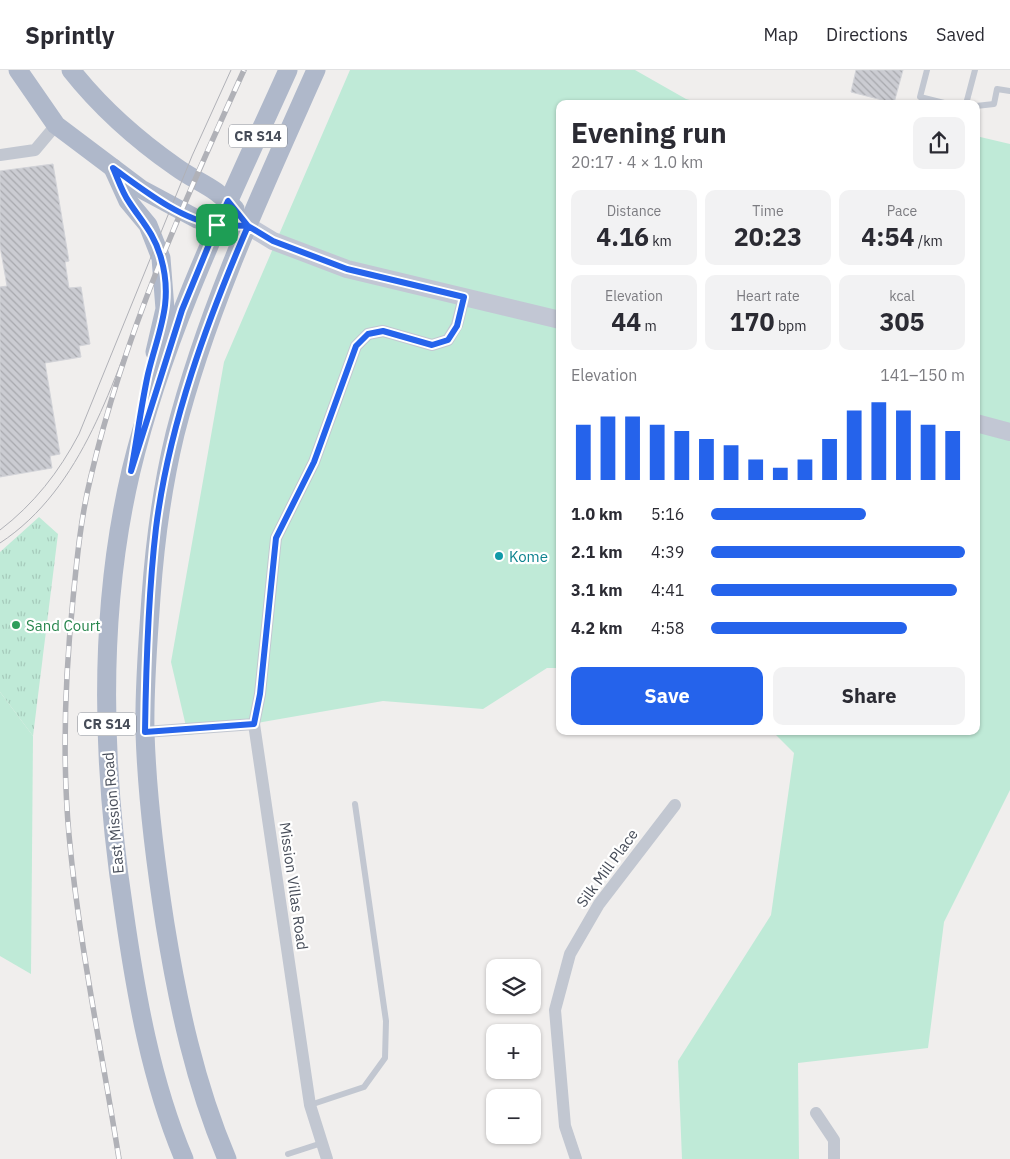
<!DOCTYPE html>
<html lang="en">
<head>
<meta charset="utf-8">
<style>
  body { margin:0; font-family:"IBM Plex Sans",sans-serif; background:#f2f2f3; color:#2b2b33; height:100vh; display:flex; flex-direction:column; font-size:19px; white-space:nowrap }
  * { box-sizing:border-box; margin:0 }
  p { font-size:16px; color:#7c7c81 }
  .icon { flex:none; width:28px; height:28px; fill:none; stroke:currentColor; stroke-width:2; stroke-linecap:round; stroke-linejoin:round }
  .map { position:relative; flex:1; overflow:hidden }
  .details { position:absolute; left:556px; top:30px; width:424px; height:635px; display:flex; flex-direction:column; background:#fff; border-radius:10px; box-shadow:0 1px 4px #0004 }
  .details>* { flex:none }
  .tools { position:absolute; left:486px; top:889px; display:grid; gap:10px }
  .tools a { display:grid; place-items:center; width:55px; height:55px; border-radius:10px; background:#fff; box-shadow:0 1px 4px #0004; font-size:25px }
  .pin { position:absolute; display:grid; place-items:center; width:42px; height:42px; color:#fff; margin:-21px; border-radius:10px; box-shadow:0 2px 8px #0006 }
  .round { display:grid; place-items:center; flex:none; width:52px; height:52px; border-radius:10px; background:#f2f2f3 }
  .summary { display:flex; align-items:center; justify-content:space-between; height:85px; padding:0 15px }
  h1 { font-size:28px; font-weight:700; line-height:38px }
  .figures { display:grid; grid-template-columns:repeat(3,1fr); gap:8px; height:85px; padding:5px 15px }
  .figures div { display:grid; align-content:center; border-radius:10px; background:#f2f2f3; text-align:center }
  .figures b { font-size:25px; font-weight:700 }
  .figures small { font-size:14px; font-weight:400 }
  .figures p { font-size:14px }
  .chart { height:140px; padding:10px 15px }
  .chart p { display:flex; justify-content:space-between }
  .chart svg { width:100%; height:90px; margin-top:5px; stroke:#2563eb; stroke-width:6 }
  .action { display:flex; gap:10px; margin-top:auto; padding:10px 15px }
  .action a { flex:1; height:58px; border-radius:10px; background:#2563eb; color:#fff; font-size:20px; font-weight:700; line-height:58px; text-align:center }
  .action a+a { background:#f2f2f3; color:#2b2b33 }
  ul { padding:0 15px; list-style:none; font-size:16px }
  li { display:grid; grid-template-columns:80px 60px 1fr; align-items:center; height:38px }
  li i { height:12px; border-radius:6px; background:#2563eb }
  header { display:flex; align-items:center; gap:30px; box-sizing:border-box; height:70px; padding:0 25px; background:#fff; border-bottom:1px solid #e1e1e2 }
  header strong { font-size:24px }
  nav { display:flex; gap:28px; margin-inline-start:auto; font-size:18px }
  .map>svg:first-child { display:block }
  .grass { fill:#bfead7 }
  .park { fill:url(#park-tufts) }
  .building { fill:url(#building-back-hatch); stroke:#d2d3d8 }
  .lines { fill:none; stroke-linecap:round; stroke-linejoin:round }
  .service { stroke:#c2c7d1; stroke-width:6 }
  .minor { stroke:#c2c7d1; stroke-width:12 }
  .secondary { stroke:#c2c7d4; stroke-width:18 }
  .primary { stroke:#afb8ca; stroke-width:19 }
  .tram { stroke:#b0b1b7; stroke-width:1 }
  .rail-casing { stroke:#b0b1b7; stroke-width:5.5 }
  .rail { stroke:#fff; stroke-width:4; stroke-dasharray:11; stroke-linecap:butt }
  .route-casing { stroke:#fff; stroke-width:10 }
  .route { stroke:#2563eb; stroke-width:6 }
  .culture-dot { fill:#0f9aa8; stroke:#fff; stroke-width:2 }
  .leisure-dot { fill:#2e9e5b; stroke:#fff; stroke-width:2 }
  .labels { text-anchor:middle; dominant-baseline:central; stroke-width:4.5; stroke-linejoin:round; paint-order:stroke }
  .shield { fill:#fff; stroke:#7e828b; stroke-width:1 }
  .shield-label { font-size:14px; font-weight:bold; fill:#474d59 }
  .culture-label { font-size:15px; fill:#0d838f; stroke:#fff; text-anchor:start }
  .leisure-label { font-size:15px; fill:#27864d; stroke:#fff; text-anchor:start }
  .street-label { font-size:15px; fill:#474d59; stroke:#fff }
</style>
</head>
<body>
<header>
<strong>Sprintly</strong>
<nav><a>Map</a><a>Directions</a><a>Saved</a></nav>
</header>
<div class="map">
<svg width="1010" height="1089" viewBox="0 0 1010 1089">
  <defs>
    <pattern id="park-tufts" width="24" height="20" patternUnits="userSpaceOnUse" patternTransform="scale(1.25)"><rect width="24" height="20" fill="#bfead7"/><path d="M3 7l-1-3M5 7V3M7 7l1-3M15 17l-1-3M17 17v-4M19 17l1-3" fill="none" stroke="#a6cabb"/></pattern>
    <pattern id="building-back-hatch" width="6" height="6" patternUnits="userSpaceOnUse" patternTransform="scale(1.25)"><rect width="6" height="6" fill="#cbccd2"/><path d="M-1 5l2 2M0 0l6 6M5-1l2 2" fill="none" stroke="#a7a8ad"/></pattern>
  </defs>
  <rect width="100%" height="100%" fill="#f0eeed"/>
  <g class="grass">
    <path d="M 350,0 L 635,0 L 686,29 L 705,34 L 560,34 L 560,598 L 547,598 L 483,639 L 383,631 L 188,665 L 171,592 L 224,292 Z"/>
    <path d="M 976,66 L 1010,74 L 1010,720 L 944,852 L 928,978 L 798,993 L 799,1089 L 682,1089 L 678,991 L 771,845 L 794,683 L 772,661 L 976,661 Z"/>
    <path d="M 0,622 L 33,666 L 31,904 L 0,886 Z"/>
  </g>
  <path class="park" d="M 39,447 L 58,464 L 33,666 L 0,622 L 0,482 Z"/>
  <g class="building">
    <path d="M 856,0 L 903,0 L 894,33 L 851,22 Z"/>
    <path d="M 53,94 L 69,191 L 65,192 L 69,218 L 81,217 L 90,274 L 79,276 L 81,287 L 45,293 L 60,384 L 50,386 L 52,398 L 0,407 L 0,217 L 7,216 L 0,176 L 0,101 Z"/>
  </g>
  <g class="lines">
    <g class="service">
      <path d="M 927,0 L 920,27 L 948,34"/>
      <path d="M 966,34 L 975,0"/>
      <path d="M 976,36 L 994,34 L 997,19 L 1010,21"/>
      <path d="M 310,1035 L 364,1017 L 385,988 L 386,951 L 355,734"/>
      <path d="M 288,1084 L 322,1073"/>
    </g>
    <g class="minor">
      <path d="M 0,85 L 35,80 L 56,55"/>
      <path d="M 254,654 L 260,624 L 276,468 L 314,392 L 356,276 L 368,264 L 383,261 L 432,275 L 448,270 L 457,255 L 464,227"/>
      <path d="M 145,662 L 254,654 L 310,1035 L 327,1089"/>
      <path d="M 816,1043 L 834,1070 L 834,1089"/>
      <path d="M 576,1089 L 565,1056 L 555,940 L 570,884 L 599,834 L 675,735"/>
    </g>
    <g class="secondary">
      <path d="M 248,156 L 273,171 L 347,199 L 560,250"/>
      <path d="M 976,353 L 1010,362"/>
    </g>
    <g class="primary">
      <path d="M 18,0 L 56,55 L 141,119 L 197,149 L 217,155 L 248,156"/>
      <path d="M 71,0 C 101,38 136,69 176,97 C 198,113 215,116 235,139"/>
      <path d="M 113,98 L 128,131 L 148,155 L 161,188 L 165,239 L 155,282"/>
      <path d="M 184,1089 C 151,1011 136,925 124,841 C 102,697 97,545 131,401 C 165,260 229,131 288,0"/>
      <path d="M 227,1089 C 195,1014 178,934 165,854 C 155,790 147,727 145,662 C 144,617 148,572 151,527 C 155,471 162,418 175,364 C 207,238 263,119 316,0"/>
    </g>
    <g class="tram">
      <path d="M 0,460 C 34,434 59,402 79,364 L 192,86 L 231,0"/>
      <path d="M 0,473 C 84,418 113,310 148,221"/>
    </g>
    <defs>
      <path id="rail" d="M 119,1089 C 102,982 79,874 69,765 C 62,687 65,607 73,529 C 77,488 81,446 91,406 C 124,264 184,132 244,0"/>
    </defs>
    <use href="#rail" class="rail-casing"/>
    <use href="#rail" class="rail"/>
  </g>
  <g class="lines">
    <defs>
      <path id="route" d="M 217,155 L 182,240 L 131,401 C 137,369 141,336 148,304 C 158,262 174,233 161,188 C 154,163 142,152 129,132 C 122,122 118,109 113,98 C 142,119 181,150 217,155 C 228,156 238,155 248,156 C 207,251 169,354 156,458 C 148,526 146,594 145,662 L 254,654 L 260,624 L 276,468 L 314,392 L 356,276 L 368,264 L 383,261 L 432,275 L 448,270 L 457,256 L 464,227 L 347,199 L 273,171 L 248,156 L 228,131 L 217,155"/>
    </defs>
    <use href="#route" class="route-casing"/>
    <use href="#route" class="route"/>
  </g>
  <circle class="culture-dot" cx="499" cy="486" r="5"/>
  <circle class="leisure-dot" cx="16" cy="555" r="5"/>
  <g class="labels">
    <g class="shield">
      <rect x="229" y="54.5" width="58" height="23" rx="4"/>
      <rect x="78" y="642.5" width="58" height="23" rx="4"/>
    </g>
    <g class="shield-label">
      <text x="258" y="66">CR S14</text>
      <text x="107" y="654">CR S14</text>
    </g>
    <g class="culture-label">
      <text x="509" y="486">Kome</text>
    </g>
    <g class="leisure-label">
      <text x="26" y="555">Sand Court</text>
    </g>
    <g class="street-label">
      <text transform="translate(113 743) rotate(-95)">East Mission Road</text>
      <text transform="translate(607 798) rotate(-54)">Silk Mill Place</text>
      <text transform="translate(294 816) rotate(82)">Mission Villas Road</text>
    </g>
  </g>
</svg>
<div class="tools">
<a><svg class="icon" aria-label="layers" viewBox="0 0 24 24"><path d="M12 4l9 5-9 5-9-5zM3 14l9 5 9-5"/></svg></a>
<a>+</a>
<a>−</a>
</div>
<div class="pin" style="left:217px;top:155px;background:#1e9e55"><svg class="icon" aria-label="arrive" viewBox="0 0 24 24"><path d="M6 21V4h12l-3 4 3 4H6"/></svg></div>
<section class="details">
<div class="summary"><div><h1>Evening run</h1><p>20:17 · 4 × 1.0 km</p></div><a class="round"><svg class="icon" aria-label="share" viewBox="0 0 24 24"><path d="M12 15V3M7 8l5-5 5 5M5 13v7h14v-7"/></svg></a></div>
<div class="figures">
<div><p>Distance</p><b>4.16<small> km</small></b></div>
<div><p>Time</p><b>20:23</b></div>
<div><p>Pace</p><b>4:54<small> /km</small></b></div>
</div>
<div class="figures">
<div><p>Elevation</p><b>44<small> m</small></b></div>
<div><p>Heart rate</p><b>170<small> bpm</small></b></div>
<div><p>kcal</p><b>305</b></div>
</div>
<div class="chart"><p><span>Elevation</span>141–150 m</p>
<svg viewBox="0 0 160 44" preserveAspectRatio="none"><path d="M5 44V17M15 44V13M25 44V13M35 44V17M45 44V20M55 44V24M65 44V27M75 44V34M85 44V38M95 44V34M105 44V24M115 44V10M125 44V6M135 44V10M145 44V17M155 44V20"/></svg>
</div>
<ul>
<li><b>1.0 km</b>5:16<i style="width:61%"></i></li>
<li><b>2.1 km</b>4:39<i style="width:100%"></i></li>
<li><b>3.1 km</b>4:41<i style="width:97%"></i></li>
<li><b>4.2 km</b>4:58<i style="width:77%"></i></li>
</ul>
<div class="action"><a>Save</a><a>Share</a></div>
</section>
</div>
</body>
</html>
